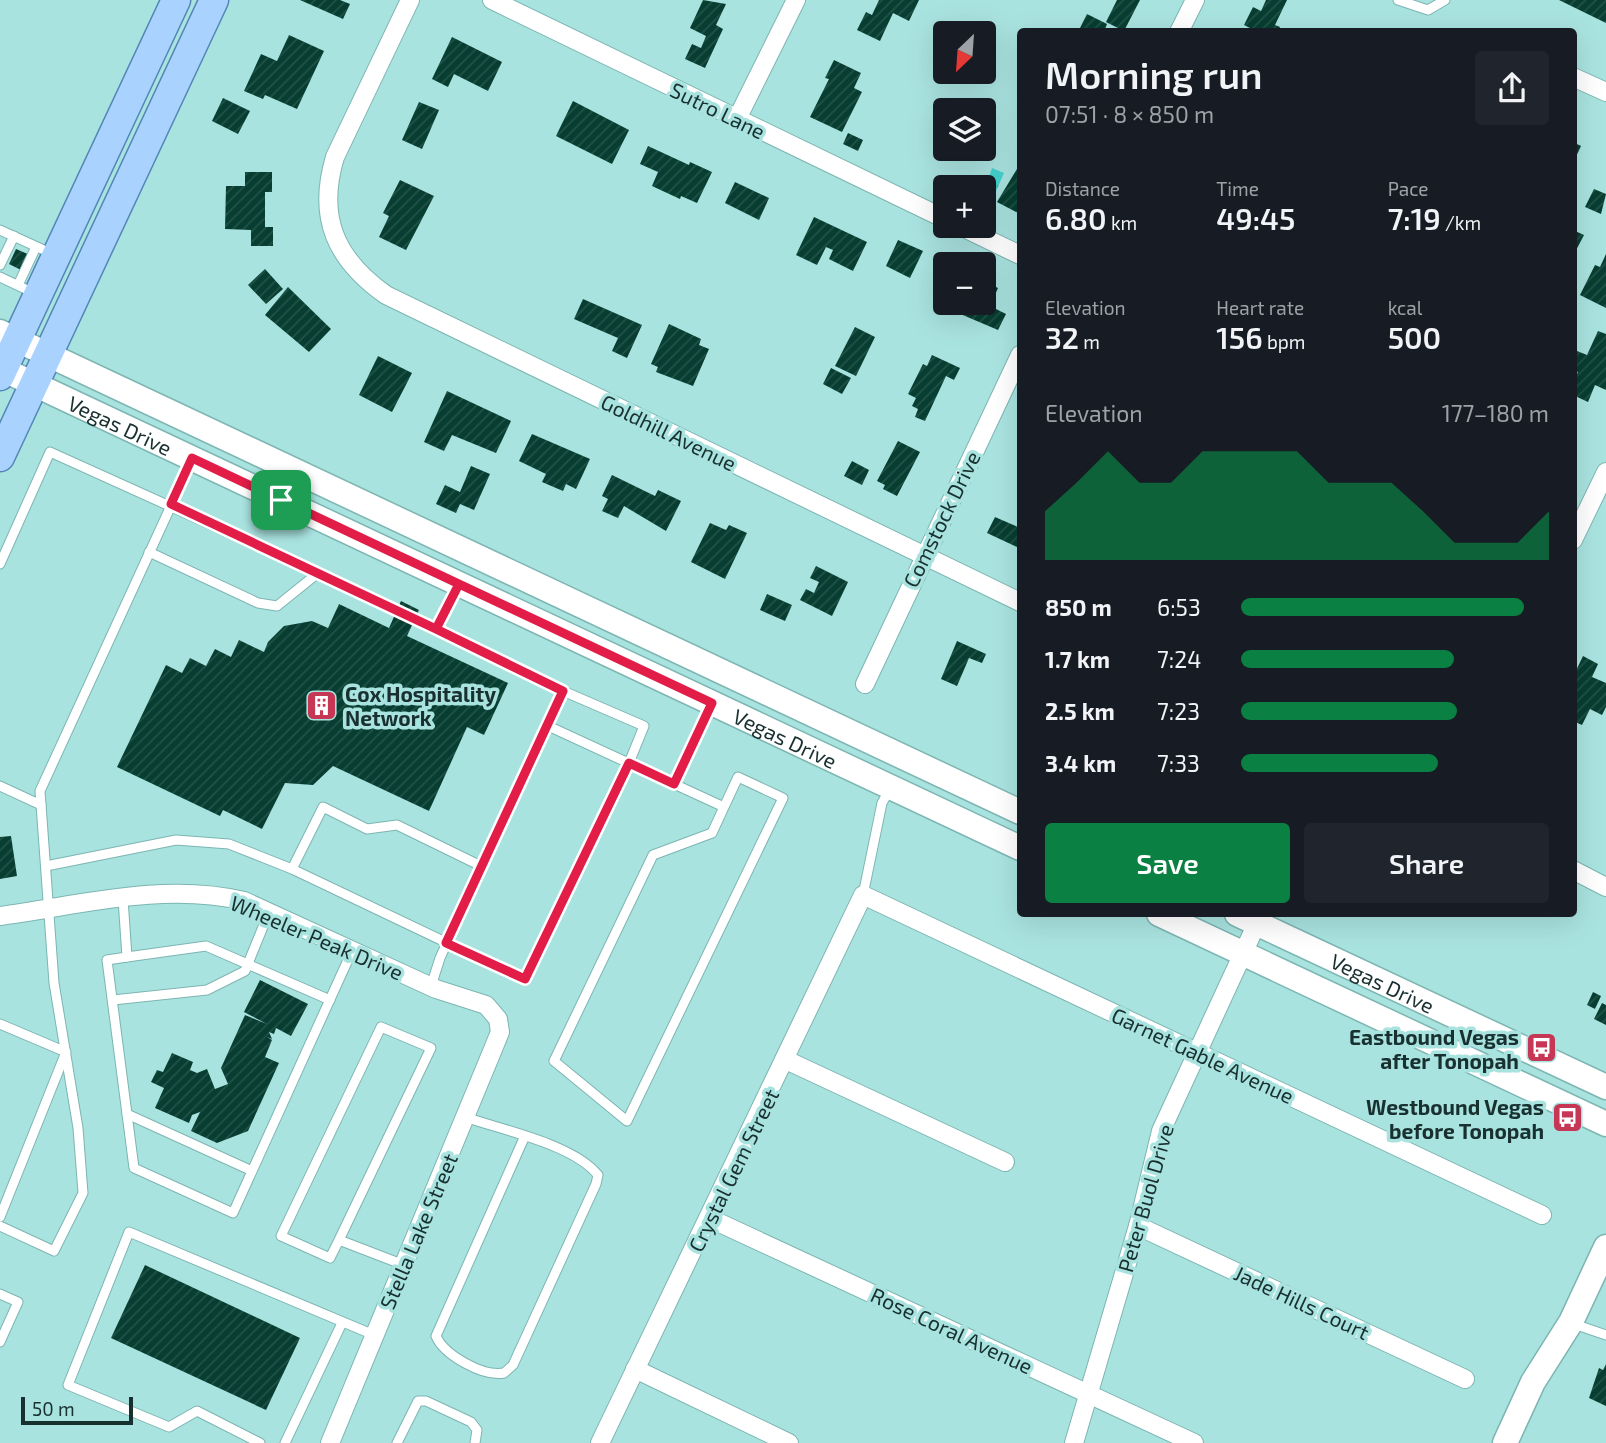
<!DOCTYPE html>
<html lang="en">
<head>
<meta charset="utf-8">
<style>
  body { margin:0; font-family:"Exo 2",sans-serif; background:#20242c; color:#f1f3f6; height:100vh; display:flex; flex-direction:column; font-size:26px; white-space:nowrap }
  * { box-sizing:border-box; margin:0 }
  p { font-size:23px; color:#9ea1a6 }
  .icon { flex:none; width:38px; height:38px; fill:none; stroke:currentColor; stroke-width:2; stroke-linecap:round; stroke-linejoin:round }
  .map { position:relative; flex:1; overflow:hidden }
  .drawer { position:absolute; left:1017px; top:28px; width:560px; height:889px; display:flex; flex-direction:column; background:#171b24; border-radius:7px; box-shadow:0 7px 28px #0002 }
  .drawer>* { flex:none }
  .needle { width:46px; rotate:205deg }
  .controls { position:absolute; left:933px; top:21px; display:grid; gap:14px }
  .controls a { display:grid; place-items:center; width:63px; height:63px; border-radius:7px; background:#171b24; box-shadow:0 7px 28px #0002; font-size:35px }
  .scale { position:absolute; left:21px; bottom:18px; width:112px; box-sizing:border-box; padding-left:7px; border:4px solid #18302f; border-top:0; font-size:19px; line-height:24px; white-space:nowrap; color:#18302f; -webkit-text-stroke:5px #a9e3e0; paint-order:stroke }
  .pin { position:absolute; display:grid; place-items:center; width:60px; height:60px; color:#fff; margin:-30px; border-radius:14px; box-shadow:0 4px 10px #0006 }
  .round { display:grid; place-items:center; flex:none; width:74px; height:74px; border-radius:7px; background:#20242c }
  .headline { display:flex; align-items:center; justify-content:space-between; height:119px; padding:0 28px }
  h1 { font-size:38px; font-weight:600; line-height:52px }
  .figures { display:grid; grid-template-columns:repeat(3,1fr); gap:10px; height:119px; padding:7px 28px }
  .figures div { display:grid; align-content:center }
  .figures b { font-size:30px; font-weight:600 }
  .figures small { font-size:19px; font-weight:400 }
  .figures p { font-size:19px }
  .chart { height:196px; padding:14px 28px }
  .chart p { display:flex; justify-content:space-between }
  .chart svg { width:100%; height:126px; margin-top:7px; fill:#0b8043; opacity:.7 }
  .button { display:flex; gap:14px; margin-top:auto; padding:14px 28px }
  .button a { flex:1; height:80px; border-radius:7px; background:#0b8043; color:#fff; font-size:28px; font-weight:600; line-height:80px; text-align:center }
  .button a+a { background:#20242c; color:#f1f3f6 }
  ul { padding:0 28px; list-style:none; font-size:23px }
  li { display:grid; grid-template-columns:112px 84px 1fr; align-items:center; height:52px }
  li i { height:18px; border-radius:9px; background:#0b8043 }
  .map>svg:first-child { display:block }
  .water { fill:url(#water-waves) }
  .building { fill:url(#building-hatch) }
  .lines { fill:none; stroke-linecap:round; stroke-linejoin:round }
  .lane-casing { stroke:#7cb5b2; stroke-width:11 }
  .street-casing { stroke:#7cb5b2; stroke-width:20 }
  .secondary-casing { stroke:#7cb5b2; stroke-width:27 }
  .primary-casing { stroke:#5286b6; stroke-width:31 }
  .lane { stroke:#fff; stroke-width:9 }
  .street { stroke:#fff; stroke-width:18 }
  .secondary { stroke:#fff; stroke-width:24 }
  .primary { stroke:#aad2ff; stroke-width:28 }
  .route-casing { stroke:#fff; stroke-width:14 }
  .route { stroke:#e11d48; stroke-width:9 }
  .labels { text-anchor:middle; dominant-baseline:central; stroke-width:7; stroke-linejoin:round; paint-order:stroke }
  .street-label { font-size:21px; fill:#18302f; stroke:#a9e3e0 }
  .poi-label { font-size:21px; font-weight:bold; fill:#18302f; stroke:#a9e3e0; text-anchor:end }
</style>
</head>
<body>
<div class="map">
<svg width="1606" height="1443" viewBox="0 0 1606 1443">
  <defs>
    <pattern id="water-waves" width="16" height="10" patternUnits="userSpaceOnUse" patternTransform="scale(1.75)"><rect width="16" height="10" fill="#45d3cf"/><path d="M0 5q4-4 8 0t8 0" fill="none" stroke="#3cb5b2"/></pattern>
    <pattern id="building-hatch" width="6" height="6" patternUnits="userSpaceOnUse" patternTransform="scale(1.75)"><rect width="6" height="6" fill="#073e31"/><path d="M-1 1l2-2M0 6l6-6M5 7l2-2" fill="none" stroke="#225247"/></pattern>
  </defs>
  <rect width="100%" height="100%" fill="#a9e3e0"/>
  <path class="water" d="M 992,168 L 1004,173 L 994,196 L 984,192 Z"/>
  <g class="building">
    <path d="M 300,0 L 340,0 L 350,4 L 343,19 Z"/>
    <path d="M 703,0 L 726,4 L 716,25 L 723,29 L 705,68 L 685,59 L 692,44 L 701,48 L 706,36 L 690,28 Z"/>
    <path d="M 879,0 L 919,0 L 909,21 L 893,13 L 880,41 L 857,30 L 866,12 L 872,15 Z"/>
    <path d="M 1117,0 L 1140,0 L 1124,31 L 1106,22 Z"/>
    <path d="M 1266,0 L 1287,0 L 1275,25 L 1280,27 L 1278,32 L 1258,32 L 1244,25 L 1253,7 L 1261,11 Z"/>
    <path d="M 1559,0 L 1606,0 L 1606,23 Z"/>
    <path d="M 1087,14 L 1107,24 L 1104,32 L 1088,32 L 1080,28 Z"/>
    <path d="M 289,35 L 324,51 L 297,109 L 265,95 L 263,99 L 244,91 L 261,54 L 277,61 Z"/>
    <path d="M 452,37 L 502,62 L 488,91 L 454,74 L 448,87 L 432,79 Z"/>
    <path d="M 834,60 L 861,73 L 854,88 L 862,92 L 842,132 L 810,117 L 829,79 L 825,78 Z"/>
    <path d="M 223,98 L 250,111 L 238,134 L 212,121 Z"/>
    <path d="M 573,101 L 629,130 L 612,164 L 556,136 Z"/>
    <path d="M 419,102 L 439,110 L 422,149 L 402,140 Z"/>
    <path d="M 848,133 L 863,140 L 858,151 L 843,144 Z"/>
    <path d="M 1573,142 L 1581,146 L 1573,163 Z"/>
    <path d="M 648,146 L 689,165 L 690,162 L 712,172 L 697,203 L 681,196 L 680,199 L 652,186 L 658,172 L 640,164 Z"/>
    <path d="M 1020,164 L 1020,214 L 997,202 Z"/>
    <path d="M 245,172 L 272,172 L 272,192 L 265,192 L 265,227 L 273,227 L 273,246 L 251,246 L 251,230 L 225,229 L 226,186 L 245,186 Z"/>
    <path d="M 400,180 L 434,196 L 406,250 L 379,237 L 389,216 L 383,213 Z"/>
    <path d="M 735,182 L 769,198 L 759,220 L 725,203 Z"/>
    <path d="M 1594,189 L 1606,194 L 1601,214 L 1585,207 Z"/>
    <path d="M 814,217 L 867,242 L 853,271 L 829,259 L 833,250 L 826,247 L 817,265 L 796,255 Z"/>
    <path d="M 1573,230 L 1584,235 L 1573,256 Z"/>
    <path d="M 898,240 L 923,251 L 910,278 L 886,266 Z"/>
    <path d="M 16,249 L 30,255 L 23,271 L 9,264 Z"/>
    <path d="M 1606,254 L 1606,308 L 1580,295 L 1595,265 L 1600,267 Z"/>
    <path d="M 265,269 L 283,289 L 266,304 L 248,285 Z"/>
    <path d="M 984,281 L 998,288 L 990,306 L 1006,314 L 998,330 L 951,310 L 955,303 L 984,303 Z"/>
    <path d="M 288,287 L 331,329 L 309,352 L 265,315 Z"/>
    <path d="M 583,299 L 642,325 L 627,358 L 612,351 L 618,338 L 574,319 Z"/>
    <path d="M 669,324 L 701,339 L 699,345 L 709,349 L 693,386 L 656,372 L 658,367 L 651,364 Z"/>
    <path d="M 855,327 L 875,337 L 856,376 L 835,366 Z"/>
    <path d="M 1598,331 L 1606,334 L 1606,390 L 1595,385 L 1588,402 L 1573,395 L 1573,382 L 1578,372 L 1573,370 L 1573,360 L 1577,351 L 1587,355 Z"/>
    <path d="M 932,355 L 960,368 L 954,380 L 946,376 L 925,421 L 915,417 L 918,409 L 912,406 L 916,398 L 908,394 L 923,364 L 927,366 Z"/>
    <path d="M 378,356 L 412,373 L 392,412 L 359,395 Z"/>
    <path d="M 831,368 L 851,378 L 842,394 L 823,384 Z"/>
    <path d="M 447,391 L 511,421 L 496,453 L 452,435 L 444,451 L 424,442 Z"/>
    <path d="M 532,434 L 590,459 L 576,489 L 566,484 L 563,491 L 542,482 L 546,474 L 519,461 Z"/>
    <path d="M 898,441 L 920,452 L 897,496 L 883,489 L 885,485 L 877,481 Z"/>
    <path d="M 852,461 L 869,470 L 862,485 L 844,476 Z"/>
    <path d="M 471,466 L 490,474 L 474,510 L 460,504 L 456,513 L 436,504 L 445,485 L 460,492 Z"/>
    <path d="M 612,475 L 655,496 L 658,490 L 681,501 L 666,531 L 624,506 L 618,518 L 602,511 L 608,499 L 602,496 Z"/>
    <path d="M 995,517 L 1020,528 L 1020,554 L 1017,553 L 1019,548 L 987,533 Z"/>
    <path d="M 710,523 L 726,530 L 729,525 L 747,533 L 725,579 L 691,562 Z"/>
    <path d="M 816,566 L 848,582 L 832,616 L 800,600 L 806,589 L 814,593 L 819,582 L 810,578 Z"/>
    <path d="M 767,594 L 792,605 L 785,621 L 760,610 Z"/>
    <path d="M 401,601 L 419,610 L 407,636 L 508,683 L 484,735 L 467,727 L 429,811 L 333,766 L 313,785 L 285,783 L 262,829 L 223,810 L 220,816 L 117,767 L 166,665 L 182,673 L 190,658 L 206,666 L 215,649 L 231,657 L 239,640 L 264,652 L 268,642 L 284,626 L 312,621 L 328,628 L 339,604 L 389,628 Z"/>
    <path d="M 957,641 L 986,654 L 982,663 L 969,658 L 957,686 L 941,679 Z"/>
    <path d="M 1583,656 L 1598,664 L 1592,677 L 1606,683 L 1606,707 L 1602,715 L 1590,709 L 1582,725 L 1573,721 L 1573,677 Z"/>
    <path d="M 11,836 L 17,876 L 0,879 L 0,837 Z"/>
    <path d="M 260,980 L 308,1004 L 291,1036 L 276,1028 L 274,1034 L 269,1032 L 272,1039 L 267,1037 L 272,1040 L 265,1057 L 279,1063 L 248,1131 L 217,1143 L 191,1131 L 200,1112 L 192,1115 L 189,1123 L 155,1108 L 164,1088 L 151,1082 L 157,1070 L 163,1072 L 172,1053 L 193,1062 L 190,1070 L 197,1073 L 207,1069 L 215,1089 L 228,1084 L 221,1068 L 245,1015 L 267,1024 L 244,1012 Z"/>
    <path d="M 1593,992 L 1601,996 L 1595,1009 L 1587,1005 Z"/>
    <path d="M 1602,1003 L 1606,1005 L 1606,1025 L 1594,1019 Z"/>
    <path d="M 145,1265 L 300,1338 L 266,1410 L 111,1338 Z"/>
    <path d="M 1606,1364 L 1606,1406 L 1589,1398 L 1599,1368 L 1603,1370 Z"/>
  </g>
  <g class="lines">
    <defs>
      <g id="lane">
        <path d="M 1398,0 L 1428,10 L 1445,0"/>
        <path d="M 0,230 L 55,255"/>
        <path d="M 0,265 L 14,236"/>
        <path d="M 0,277 L 36,294"/>
        <path d="M 18,285 L 36,247"/>
        <path d="M 149,552 L 258,603 L 277,606 L 318,573 L 436,629 L 457,587"/>
        <path d="M 0,564 L 50,452 L 318,573"/>
        <path d="M 436,629 L 563,691 L 546,725"/>
        <path d="M 674,784 L 724,807 L 738,777 L 783,798 L 627,1121 L 554,1061 L 653,855 L 712,833 L 724,807"/>
        <path d="M 0,786 L 41,805"/>
        <path d="M 46,866 L 176,840 L 229,844 L 292,869 L 323,807 L 367,829 L 397,825 L 481,866"/>
        <path d="M 292,869 L 525,980 L 629,763 L 644,726 L 563,691"/>
        <path d="M 863,895 L 882,803 L 890,789"/>
        <path d="M 123,899 L 127,957 L 107,960 L 134,1168 L 233,1213 L 352,951"/>
        <path d="M 127,957 L 206,946 L 330,1000"/>
        <path d="M 431,986 L 440,958 L 546,725 L 674,784 L 710,706"/>
        <path d="M 113,1000 L 207,990 L 245,971 L 269,912"/>
        <path d="M 0,1024 L 66,1052 L 0,1217"/>
        <path d="M 127,1114 L 250,1170"/>
        <path d="M 465,1117 C 502,1130 573,1144 598,1175 L 596,1184 L 513,1365 L 504,1373 C 483,1377 444,1355 436,1336 L 524,1138"/>
        <path d="M 0,1226 L 54,1251 L 83,1193 L 78,1128 L 54,983 L 40,791 L 192,460"/>
        <path d="M 339,1240 L 431,1048 L 381,1027 L 281,1236 L 330,1258 L 339,1240 L 404,1265"/>
        <path d="M 0,1294 L 18,1302 L 0,1342"/>
        <path d="M 1571,1323 L 1606,1335"/>
        <path d="M 260,1443 L 197,1411 L 169,1427 L 68,1385 L 129,1232 L 374,1335"/>
        <path d="M 285,1443 L 342,1323"/>
        <path d="M 397,1443 L 418,1401 L 426,1401 L 471,1422 L 477,1430 L 475,1443"/>
      </g>
      <g id="street">
        <path d="M 410,0 L 335,157 C 317,217 335,259 386,295 L 1020,602"/>
        <path d="M 492,0 L 945,219"/>
        <path d="M 1179,32 L 1195,0"/>
        <path d="M 1573,77 L 1606,92"/>
        <path d="M 737,119 L 796,0"/>
        <path d="M 960,226 L 1020,255"/>
        <path d="M 1573,540 L 1606,472"/>
        <path d="M 865,684 L 1020,355"/>
        <path d="M 1573,870 L 1606,887"/>
        <path d="M 0,916 C 80,905 164,882 244,901 L 436,989 L 486,1005 L 498,1019 L 500,1032 L 491,1054 L 330,1443"/>
        <path d="M 786,1060 L 1005,1162"/>
        <path d="M 709,1218 L 1194,1443"/>
        <path d="M 1138,1226 L 1465,1379"/>
        <path d="M 635,1369 L 789,1443"/>
        <path d="M 600,1443 L 863,895 L 1542,1215"/>
        <path d="M 1074,1443 L 1138,1226 L 1161,1131 L 1257,923"/>
      </g>
      <g id="secondary">
        <path d="M 0,332 L 1020,812"/>
        <path id="s1" d="M 0,368 L 1020,848"/>
        <path d="M 1159,914 L 1606,1124"/>
        <path id="s2" d="M 1237,914 L 1606,1087"/>
        <path d="M 1505,1443 L 1533,1382 L 1571,1322 L 1606,1247"/>
      </g>
      <g id="primary">
        <path d="M 0,376 L 176,0"/>
        <path d="M 0,457 L 214,0"/>
      </g>
    </defs>
    <use href="#lane" class="lane-casing"/>
    <use href="#street" class="street-casing"/>
    <use href="#secondary" class="secondary-casing"/>
    <use href="#primary" class="primary-casing"/>
    <use href="#lane" class="lane"/>
    <use href="#street" class="street"/>
    <use href="#secondary" class="secondary"/>
    <use href="#primary" class="primary"/>
  </g>
  <g class="lines">
    <defs>
      <path id="route" d="M 281,500 L 459,584 L 436,629 L 563,691 L 446,943 L 525,979 L 629,763 L 674,784 L 712,703 L 459,584 L 436,629 L 171,504 L 192,458 L 281,500"/>
    </defs>
    <use href="#route" class="route-casing"/>
    <use href="#route" class="route"/>
  </g>
  <defs>
    <symbol id="building-square" viewBox="-11 -11 22 22"><rect x="-9" y="-9" width="18" height="18" rx="4" fill="#c63655" stroke="#a9e3e0"/><path d="M-4-6H4V6H1V3H-1V6H-4ZM-2.5-4.3h1.7v1.8h-1.7ZM.8-4.3h1.7v1.8H.8ZM-2.5-1h1.7V.8h-1.7ZM.8-1h1.7V.8H.8Z" fill="#fff"/></symbol>
    <symbol id="bus-square" viewBox="-11 -11 22 22"><rect x="-9" y="-9" width="18" height="18" rx="4" fill="#c63655" stroke="#a9e3e0"/><path d="M-5-6H5V4H4V6H2V4H-2V6H-4V4H-5ZM-3.5-4V0h7V-4ZM-3.5 1.2v1.5H-2V1.2ZM2 1.2v1.5H3.5V1.2Z" fill="#fff"/></symbol>
  </defs>
  <g fill-rule="evenodd">
    <use href="#building-square" x="304" y="688" width="35" height="35"/>
    <use href="#bus-square" x="1524" y="1030" width="35" height="35"/>
    <use href="#bus-square" x="1550" y="1100" width="35" height="35"/>
  </g>
  <g class="labels">
    <g class="street-label">
      <text transform="translate(718 110) rotate(26)">Sutro Lane</text>
      <text stroke="none"><textPath href="#s1" startOffset="133">Vegas Drive</textPath></text>
      <text transform="translate(669 432) rotate(26)">Goldhill Avenue</text>
      <text transform="translate(941 519) rotate(-64)">Comstock Drive</text>
      <text stroke="none"><textPath href="#s1" startOffset="868">Vegas Drive</textPath></text>
      <text transform="translate(317 937) rotate(23)">Wheeler Peak Drive</text>
      <text stroke="none"><textPath href="#s2" startOffset="161">Vegas Drive</textPath></text>
      <text transform="translate(1203 1055) rotate(25)">Garnet Gable Avenue</text>
      <text transform="translate(733 1170) rotate(-64)">Crystal Gem Street</text>
      <text transform="translate(1145 1198) rotate(-74)">Peter Buol Drive</text>
      <text transform="translate(418 1231) rotate(-67)">Stella Lake Street</text>
      <text transform="translate(1302 1302) rotate(25)">Jade Hills Court</text>
      <text transform="translate(952 1330) rotate(25)">Rose Coral Avenue</text>
    </g>
    <g class="poi-label">
      <text x="345" y="693" text-anchor="start">Cox Hospitality<tspan x="345" dy="24">Network</tspan></text>
      <text x="1519" y="1036">Eastbound Vegas<tspan x="1519" dy="24">after Tonopah</tspan></text>
      <text x="1544" y="1106">Westbound Vegas<tspan x="1544" dy="24">before Tonopah</tspan></text>
    </g>
  </g>
</svg>
<div class="controls">
<a><svg class="needle" viewBox="-14 -14 28 28"><path d="M0-13l5 13h-10z" fill="#e53935"/><path d="M0 13l5-13h-10z" fill="#9ea1a6"/></svg></a>
<a><svg class="icon" aria-label="layers" viewBox="0 0 24 24"><path d="M12 4l9 5-9 5-9-5zM3 14l9 5 9-5"/></svg></a>
<a>+</a>
<a>−</a>
</div>
<div class="scale">50 m</div>
<div class="pin" style="left:281px;top:500px;background:#1e9e55"><svg class="icon" aria-label="arrive" viewBox="0 0 24 24"><path d="M6 21V4h12l-3 4 3 4H6"/></svg></div>
<section class="drawer">
<div class="headline"><div><h1>Morning run</h1><p>07:51 · 8 × 850 m</p></div><a class="round"><svg class="icon" aria-label="share" viewBox="0 0 24 24"><path d="M12 15V3M7 8l5-5 5 5M5 13v7h14v-7"/></svg></a></div>
<div class="figures">
<div><p>Distance</p><b>6.80<small> km</small></b></div>
<div><p>Time</p><b>49:45</b></div>
<div><p>Pace</p><b>7:19<small> /km</small></b></div>
</div>
<div class="figures">
<div><p>Elevation</p><b>32<small> m</small></b></div>
<div><p>Heart rate</p><b>156<small> bpm</small></b></div>
<div><p>kcal</p><b>500</b></div>
</div>
<div class="chart"><p><span>Elevation</span>177–180 m</p>
<svg viewBox="0 0 160 44" preserveAspectRatio="none"><path d="M0 44V27L10 17L20 6L30 17L40 17L50 6L60 6L70 6L80 6L90 17L100 17L110 17L120 27L130 38L140 38L150 38L160 27V44z"/></svg>
</div>
<ul>
<li><b>850 m</b>6:53<i style="width:92%"></i></li>
<li><b>1.7 km</b>7:24<i style="width:69%"></i></li>
<li><b>2.5 km</b>7:23<i style="width:70%"></i></li>
<li><b>3.4 km</b>7:33<i style="width:64%"></i></li>
</ul>
<div class="button"><a>Save</a><a>Share</a></div>
</section>
</div>
</body>
</html>
